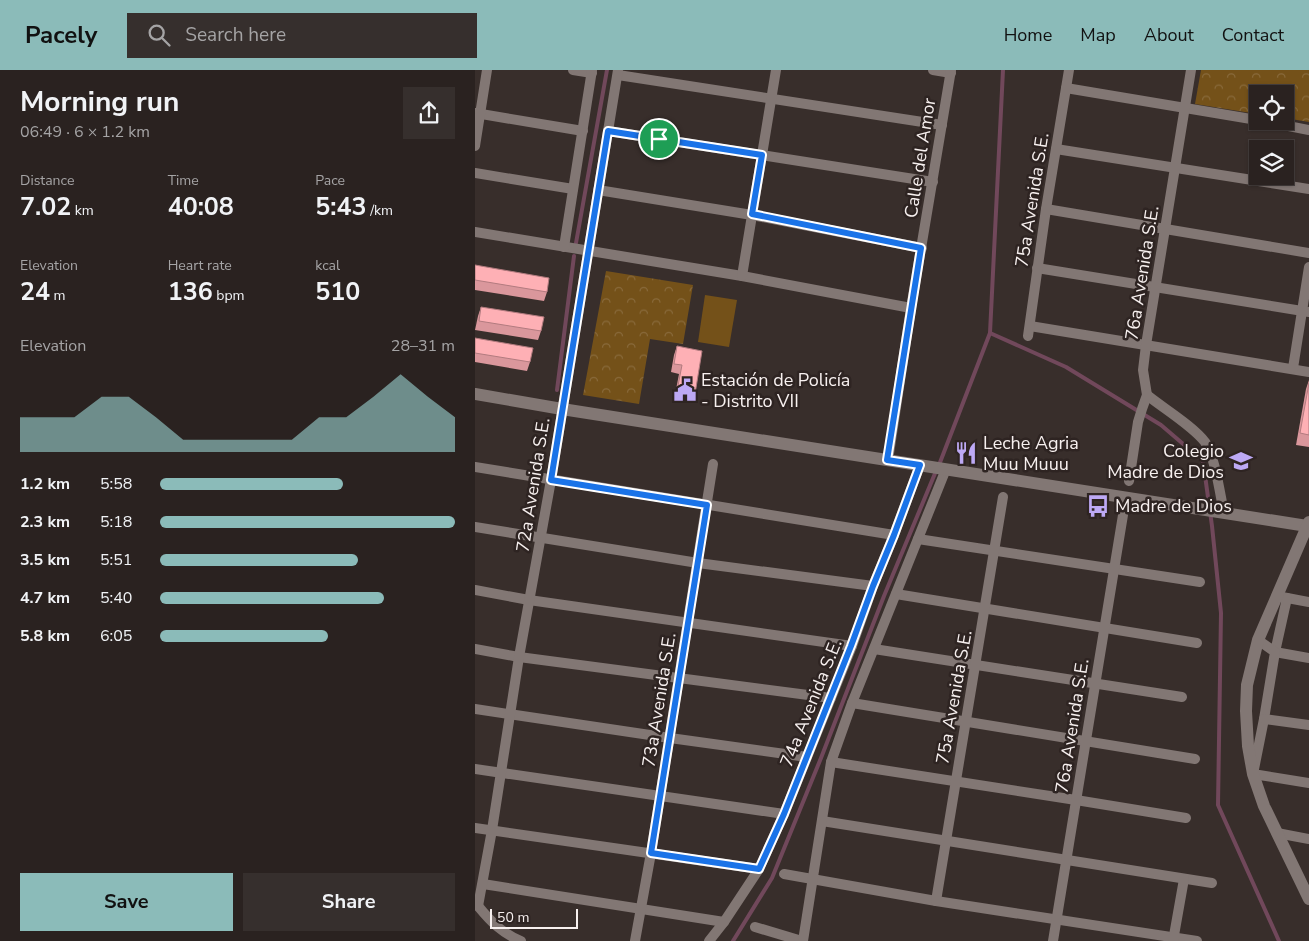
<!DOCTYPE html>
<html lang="en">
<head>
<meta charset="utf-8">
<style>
  body { margin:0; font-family:"Nunito Sans",sans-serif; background:#362f2d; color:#f1f3f6; height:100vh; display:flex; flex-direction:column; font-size:19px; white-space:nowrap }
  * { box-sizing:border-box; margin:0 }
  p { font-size:16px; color:#a5a4a5 }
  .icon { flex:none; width:28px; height:28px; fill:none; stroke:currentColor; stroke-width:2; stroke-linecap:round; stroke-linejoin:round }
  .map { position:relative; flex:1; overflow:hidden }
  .side { display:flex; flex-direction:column; background:#2a2220; width:475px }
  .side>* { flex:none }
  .tools { position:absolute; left:774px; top:15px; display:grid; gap:10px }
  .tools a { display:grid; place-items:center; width:45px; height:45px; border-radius:0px; background:#2a2220; box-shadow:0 1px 4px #0004,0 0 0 1px #463f3e; font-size:25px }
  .scale { position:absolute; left:15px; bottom:12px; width:88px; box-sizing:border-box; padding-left:5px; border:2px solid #f7f0ef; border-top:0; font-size:14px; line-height:18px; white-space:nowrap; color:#f7f0ef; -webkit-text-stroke:4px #2e2422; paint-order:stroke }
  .pin { position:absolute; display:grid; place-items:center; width:42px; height:42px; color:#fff; margin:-21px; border:2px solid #fff; border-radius:50%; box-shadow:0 1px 5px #0007 }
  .round { display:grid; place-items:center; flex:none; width:52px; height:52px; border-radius:0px; background:#362f2d }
  .head { display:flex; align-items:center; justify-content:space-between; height:85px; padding:0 20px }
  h1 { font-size:28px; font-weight:700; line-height:38px }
  .stats { display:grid; grid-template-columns:repeat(3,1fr); gap:8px; height:85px; padding:5px 20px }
  .stats div { display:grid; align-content:center }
  .stats b { font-size:25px; font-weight:700 }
  .stats small { font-size:14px; font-weight:400 }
  .stats p { font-size:14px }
  .chart { height:140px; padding:10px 20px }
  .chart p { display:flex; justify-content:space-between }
  .chart svg { width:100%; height:90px; margin-top:5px; fill:#8bbbb9; opacity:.7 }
  .button { display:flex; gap:10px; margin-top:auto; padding:10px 20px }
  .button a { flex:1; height:58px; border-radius:0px; background:#8bbbb9; color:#111; font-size:20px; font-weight:700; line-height:58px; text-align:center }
  .button a+a { background:#362f2d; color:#f1f3f6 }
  ul { padding:0 20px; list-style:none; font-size:16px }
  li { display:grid; grid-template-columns:80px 60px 1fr; align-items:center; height:38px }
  li i { height:12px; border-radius:6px; background:#8bbbb9 }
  header { display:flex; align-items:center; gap:30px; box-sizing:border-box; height:70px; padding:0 25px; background:#8bbbb9; color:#111 }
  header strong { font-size:24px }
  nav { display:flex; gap:28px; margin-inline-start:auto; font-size:18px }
  .search { width:350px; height:45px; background:#362f2d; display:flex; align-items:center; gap:12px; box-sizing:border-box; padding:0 18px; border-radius:0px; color:#a5a4a5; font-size:19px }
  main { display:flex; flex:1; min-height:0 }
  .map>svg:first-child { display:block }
  .grass { fill:#745119 }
  .forest { fill:url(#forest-crowns) }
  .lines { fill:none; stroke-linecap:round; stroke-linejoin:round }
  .stream { stroke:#71485b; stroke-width:4 }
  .minor { stroke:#827774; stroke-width:10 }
  .tertiary { stroke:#827774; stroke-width:12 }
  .wall { fill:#da979c }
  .building { fill:#feb0b5; stroke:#b27b7f }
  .route-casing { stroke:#fff; stroke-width:10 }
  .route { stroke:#1a73e8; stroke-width:6 }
  .labels { text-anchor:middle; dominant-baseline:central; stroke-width:5; stroke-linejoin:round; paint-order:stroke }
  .street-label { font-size:18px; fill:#f7f0ef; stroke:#2e2422 }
  .poi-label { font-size:18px; fill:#f7f0ef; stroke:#2e2422; text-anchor:start }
</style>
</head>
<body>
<header>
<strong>Pacely</strong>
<div class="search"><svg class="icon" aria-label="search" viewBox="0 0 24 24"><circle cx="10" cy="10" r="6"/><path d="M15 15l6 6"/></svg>Search here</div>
<nav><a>Home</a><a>Map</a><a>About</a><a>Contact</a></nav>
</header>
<main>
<section class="side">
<div class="head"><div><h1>Morning run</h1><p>06:49 · 6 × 1.2 km</p></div><a class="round"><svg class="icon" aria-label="share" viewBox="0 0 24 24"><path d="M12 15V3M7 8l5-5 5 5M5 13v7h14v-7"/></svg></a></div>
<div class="stats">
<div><p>Distance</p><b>7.02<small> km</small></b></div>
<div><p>Time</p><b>40:08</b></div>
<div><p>Pace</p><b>5:43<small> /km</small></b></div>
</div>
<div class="stats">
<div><p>Elevation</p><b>24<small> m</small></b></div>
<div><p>Heart rate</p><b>136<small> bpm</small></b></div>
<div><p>kcal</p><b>510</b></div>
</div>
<div class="chart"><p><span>Elevation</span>28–31 m</p>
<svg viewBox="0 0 160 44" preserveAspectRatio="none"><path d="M0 44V27L10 27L20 27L30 17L40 17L50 27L60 38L70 38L80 38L90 38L100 38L110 27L120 27L130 17L140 6L150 17L160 27V44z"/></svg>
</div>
<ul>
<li><b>1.2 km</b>5:58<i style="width:62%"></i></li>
<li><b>2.3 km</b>5:18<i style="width:100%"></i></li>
<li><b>3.5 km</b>5:51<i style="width:67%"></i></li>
<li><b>4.7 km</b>5:40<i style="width:76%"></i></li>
<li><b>5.8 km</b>6:05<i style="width:57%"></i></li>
</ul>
<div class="button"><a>Save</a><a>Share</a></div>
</section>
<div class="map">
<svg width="834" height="871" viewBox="0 0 834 871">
  <defs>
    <pattern id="forest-crowns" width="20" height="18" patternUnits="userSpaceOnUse" patternTransform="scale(1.25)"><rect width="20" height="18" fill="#745119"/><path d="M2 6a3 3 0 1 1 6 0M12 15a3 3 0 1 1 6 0" fill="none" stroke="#896a3b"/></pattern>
  </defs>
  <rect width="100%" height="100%" fill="#382e2b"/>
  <path class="grass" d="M 230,225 L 262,230 L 254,277 L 223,272 Z"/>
  <g class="forest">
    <path d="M 726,0 L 834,0 L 834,52 L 810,48 L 810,24 L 782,24 L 782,44 L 720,34 Z"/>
    <path d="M 131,201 L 218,215 L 208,274 L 175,269 L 164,334 L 108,325 Z"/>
  </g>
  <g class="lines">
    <g class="stream">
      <path d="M 101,173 L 132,0"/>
      <path d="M 515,263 L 591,297 L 686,355 L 728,391 L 737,456 L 746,543 L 743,735 L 804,871"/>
      <path d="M 82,320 L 99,186"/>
      <path d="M 464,395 L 515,263 L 528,0"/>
      <path d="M 258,871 L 297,808 L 346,688 L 409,526 L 461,401"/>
    </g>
    <g class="minor">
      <path d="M 98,0 L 117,3"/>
      <path d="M 458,0 L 476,3"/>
      <path d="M 143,5 L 467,55"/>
      <path d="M 591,18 L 782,50"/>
      <path d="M 0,43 L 108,61"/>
      <path d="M 788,51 L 834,60"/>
      <path d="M 133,61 L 458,112"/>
      <path d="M 0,76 L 12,0"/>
      <path d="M 581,79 L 834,119"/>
      <path d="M 0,103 L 98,119"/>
      <path d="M 123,120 L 277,145 L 447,178"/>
      <path d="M 571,139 L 834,183"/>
      <path d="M 0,162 L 267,206 L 436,238"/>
      <path d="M 89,177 L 117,0"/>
      <path d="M 562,198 L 834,242"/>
      <path d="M 267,206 L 301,0"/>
      <path d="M 555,256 L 834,302"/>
      <path d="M 553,266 L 571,139 L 594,0"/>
      <path d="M 818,298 L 834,197"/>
      <path d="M 672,325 C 688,338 718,356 730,372 C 740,386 745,424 749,443"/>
      <path d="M 413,390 L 436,238 L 476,0"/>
      <path d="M 0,397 L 419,465"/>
      <path d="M 654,411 L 663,352 L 667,339 L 672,325 L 668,300 L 671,275 L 716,0"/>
      <path d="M 0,457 L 223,493 L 398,516"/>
      <path d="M 443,469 L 725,512"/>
      <path d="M 0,520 L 54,530 L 377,576"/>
      <path d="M 421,524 L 722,573"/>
      <path d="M 807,527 L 834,532"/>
      <path d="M 812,528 L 800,582 L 834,588"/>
      <path d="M 783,570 L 800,582 L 789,649 L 778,704 L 834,713"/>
      <path d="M 0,579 L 44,587 L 356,628"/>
      <path d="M 399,579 L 707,627"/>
      <path d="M 377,633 L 720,689"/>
      <path d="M 0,639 L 195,668 L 332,687"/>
      <path d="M 789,649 L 834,655"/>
      <path d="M 356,692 L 601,730 L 711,748"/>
      <path d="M 0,699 L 309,744"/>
      <path d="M 347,751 L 737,813"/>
      <path d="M 0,758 L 284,799"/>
      <path d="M 802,763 L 834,769"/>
      <path d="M 309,804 L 461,831 L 722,871"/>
      <path d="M 8,814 L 249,852"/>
      <path d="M 461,831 L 528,427"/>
      <path d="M 0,835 L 3,836 C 16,852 27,863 46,871"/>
      <path d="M 3,836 L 17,760 L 44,587 L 76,410 L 143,0"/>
      <path d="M 280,857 L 327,871"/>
      <path d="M 160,871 L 176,783 L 238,394"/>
      <path d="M 234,871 L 249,852 L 284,799 L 309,744 L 377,576 L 398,516 L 419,465 L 445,395"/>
      <path d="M 328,871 L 356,692 L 377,633 L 471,399"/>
      <path d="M 578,871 L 648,445"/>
      <path d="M 698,871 L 709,809"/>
    </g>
    <g class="tertiary">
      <path d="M 0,324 L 87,339 L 832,456"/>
      <path d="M 834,452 L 783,570 L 772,615 L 771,641 L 773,676 L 778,704 L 789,736 L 834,829"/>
    </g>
  </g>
  <g class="wall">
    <path d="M 0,195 L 72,222 L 69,231 L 0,220 Z"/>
    <path d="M 6,237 L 66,261 L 63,270 L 0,260 L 3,246 Z"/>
    <path d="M 0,268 L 55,292 L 52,301 L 0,292 Z"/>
    <path d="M 202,276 L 220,324 L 217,333 L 199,330 L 204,304 L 196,302 L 199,285 Z"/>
    <path d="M 834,310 L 834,377 L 821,375 L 831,319 Z"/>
  </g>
  <g class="building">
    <path d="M 0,195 L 74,208 L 72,222 L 0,210 Z"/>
    <path d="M 6,237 L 69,247 L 66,261 L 4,251 Z"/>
    <path d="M 0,268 L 58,278 L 55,292 L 0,283 Z"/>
    <path d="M 202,276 L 227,281 L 220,324 L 202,321 L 207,295 L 199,294 Z"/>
    <path d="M 834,313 L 834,365 L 825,363 Z"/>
  </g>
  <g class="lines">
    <defs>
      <path id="route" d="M 133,61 L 287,85 L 277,144 L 446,178 L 412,390 L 445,395 L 419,465 L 398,516 L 376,576 L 309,744 L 284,799 L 176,783 L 232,435 L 76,410 Z"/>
    </defs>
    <use href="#route" class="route-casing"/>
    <use href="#route" class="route"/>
  </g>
  <defs>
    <symbol id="civic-bare" viewBox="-9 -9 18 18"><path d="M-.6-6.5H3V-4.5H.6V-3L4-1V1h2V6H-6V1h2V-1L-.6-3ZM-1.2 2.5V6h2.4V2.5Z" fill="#bda9f5" stroke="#2e2422" stroke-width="2.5" paint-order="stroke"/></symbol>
    <symbol id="restaurant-bare" viewBox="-9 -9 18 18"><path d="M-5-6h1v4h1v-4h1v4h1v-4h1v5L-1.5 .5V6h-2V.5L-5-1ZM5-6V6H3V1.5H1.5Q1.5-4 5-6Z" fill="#bda9f5" stroke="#2e2422" stroke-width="2.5" paint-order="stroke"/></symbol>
    <symbol id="school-bare" viewBox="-9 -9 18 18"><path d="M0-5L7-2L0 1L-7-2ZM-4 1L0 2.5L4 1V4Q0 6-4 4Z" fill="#bda9f5" stroke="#2e2422" stroke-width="2.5" paint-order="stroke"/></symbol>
    <symbol id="bus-bare" viewBox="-9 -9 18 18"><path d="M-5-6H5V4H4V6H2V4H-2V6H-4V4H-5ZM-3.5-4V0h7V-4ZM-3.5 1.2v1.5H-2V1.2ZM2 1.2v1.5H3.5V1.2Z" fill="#bda9f5" stroke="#2e2422" stroke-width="2.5" paint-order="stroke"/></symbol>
  </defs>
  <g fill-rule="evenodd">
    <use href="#civic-bare" x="194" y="304" width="32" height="32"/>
    <use href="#restaurant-bare" x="475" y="367" width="32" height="32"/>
    <use href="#school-bare" x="750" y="375" width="32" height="32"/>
    <use href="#bus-bare" x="607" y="420" width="32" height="32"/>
  </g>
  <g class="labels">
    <g class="street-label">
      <text transform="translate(445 88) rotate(-81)">Calle del Amor</text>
      <text transform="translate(557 130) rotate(-81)">75a Avenida S.E.</text>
      <text transform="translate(667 203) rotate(-81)">76a Avenida S.E.</text>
      <text transform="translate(58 415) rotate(-81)">72a Avenida S.E.</text>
      <text transform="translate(479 627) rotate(-80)">75a Avenida S.E.</text>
      <text transform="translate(184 630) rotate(-81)">73a Avenida S.E.</text>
      <text transform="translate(336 633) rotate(-68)">74a Avenida S.E.</text>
      <text transform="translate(597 656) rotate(-81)">76a Avenida S.E.</text>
    </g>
    <g class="poi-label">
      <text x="226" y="310">Estación de Policía<tspan x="226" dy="21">- Distrito VII</tspan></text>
      <text x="508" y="373">Leche Agria<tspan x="508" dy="21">Muu Muuu</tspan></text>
      <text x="749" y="381" text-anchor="end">Colegio<tspan x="749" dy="21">Madre de Dios</tspan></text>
      <text x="640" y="436">Madre de Dios</text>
    </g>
  </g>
</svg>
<div class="tools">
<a><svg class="icon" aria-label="locate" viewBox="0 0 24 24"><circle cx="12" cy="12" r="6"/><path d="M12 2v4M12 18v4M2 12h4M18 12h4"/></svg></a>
<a><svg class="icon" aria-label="layers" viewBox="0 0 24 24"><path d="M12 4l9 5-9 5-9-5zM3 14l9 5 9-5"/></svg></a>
</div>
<div class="scale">50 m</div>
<div class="pin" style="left:184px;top:69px;background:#1e9e55"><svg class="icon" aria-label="arrive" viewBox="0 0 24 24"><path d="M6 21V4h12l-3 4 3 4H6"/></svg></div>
</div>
</main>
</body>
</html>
